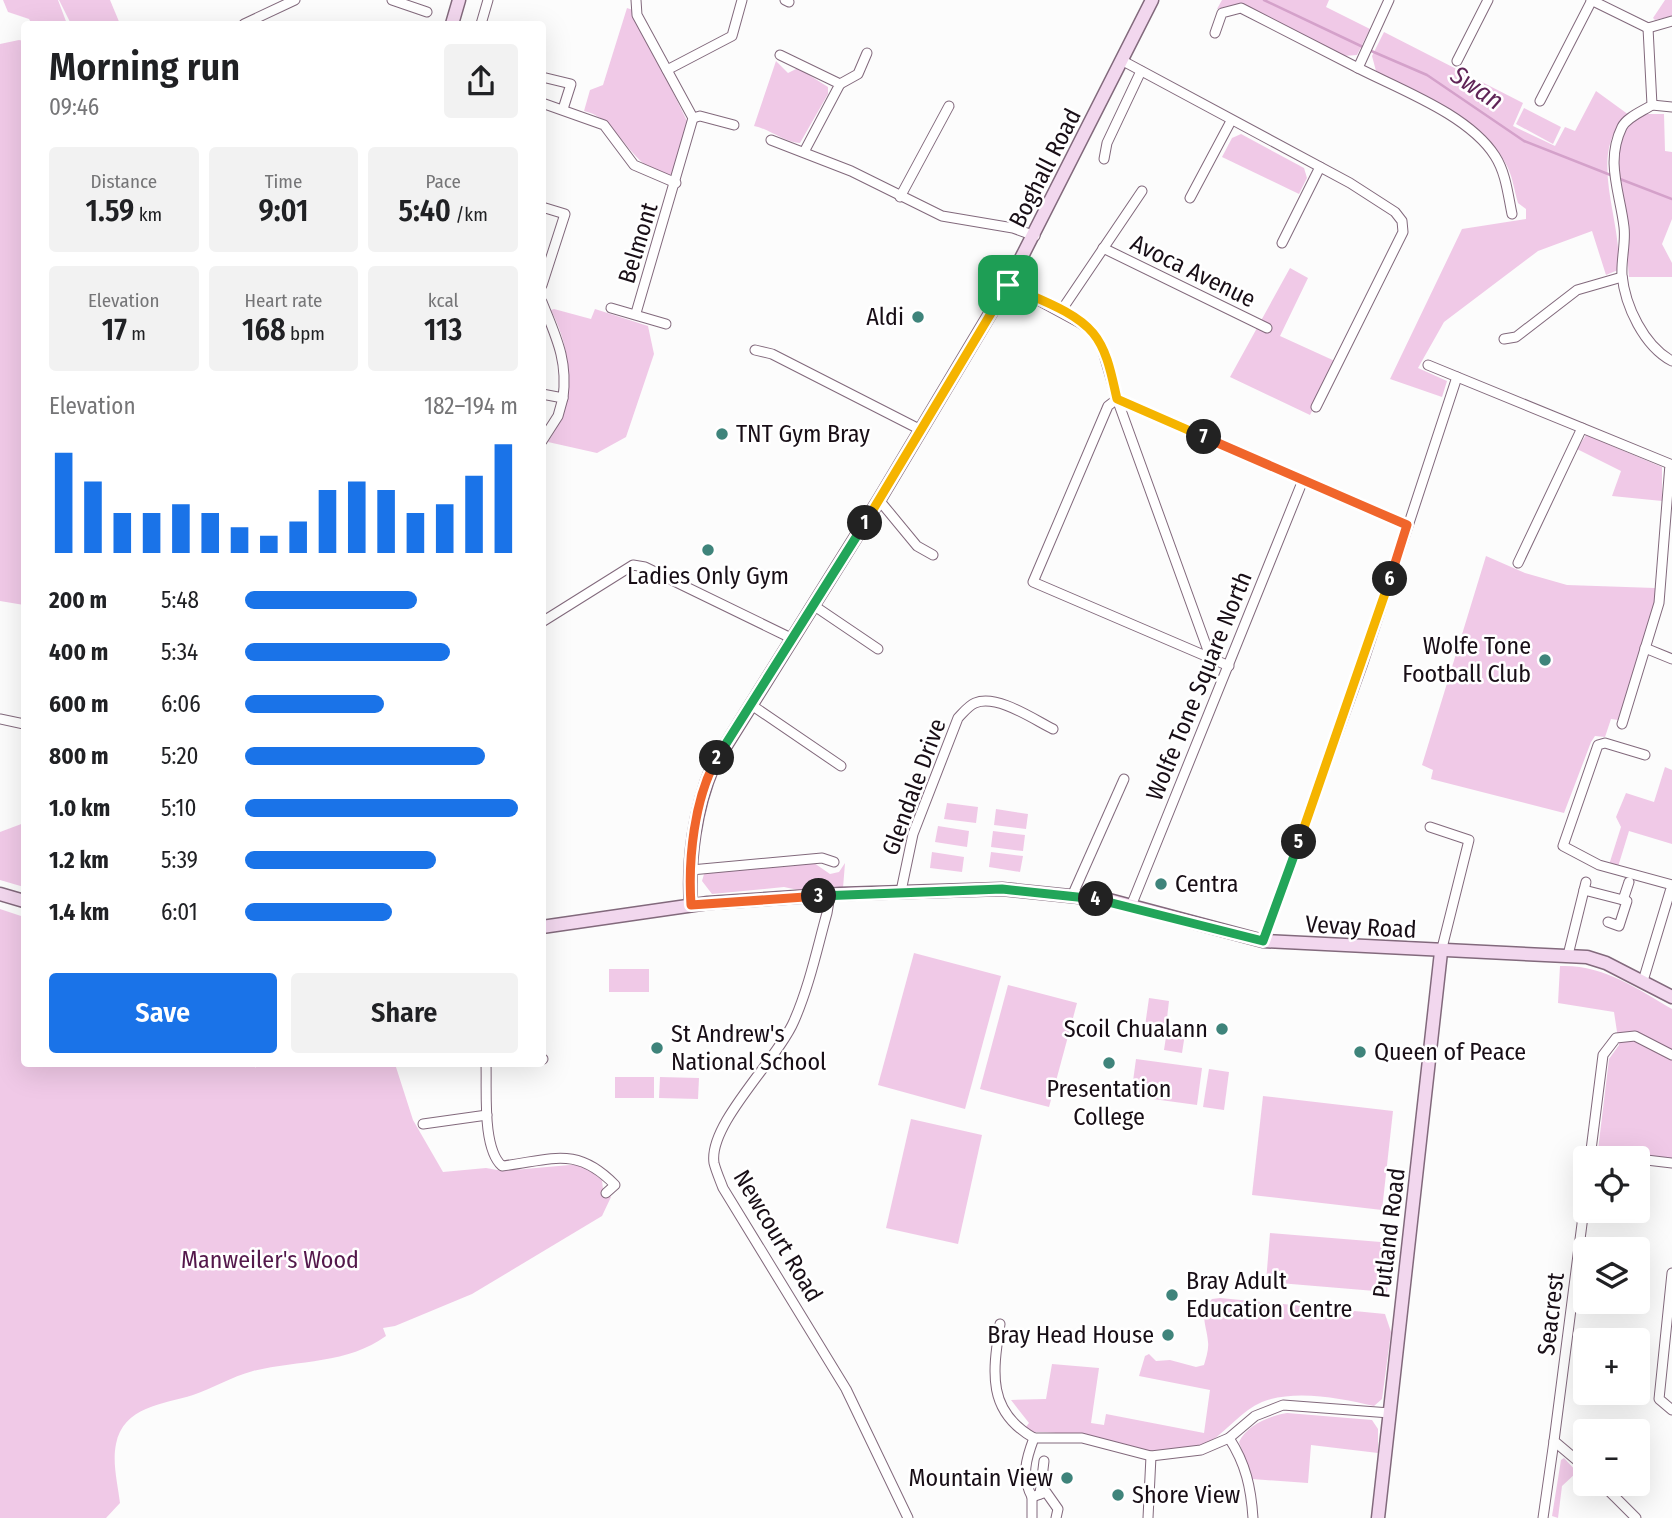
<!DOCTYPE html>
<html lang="en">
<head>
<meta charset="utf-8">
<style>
  body { margin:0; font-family:"Fira Sans Condensed",sans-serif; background:#f2f2f2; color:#202124; height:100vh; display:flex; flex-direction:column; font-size:26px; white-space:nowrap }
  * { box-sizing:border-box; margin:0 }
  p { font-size:23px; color:#757577 }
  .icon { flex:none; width:38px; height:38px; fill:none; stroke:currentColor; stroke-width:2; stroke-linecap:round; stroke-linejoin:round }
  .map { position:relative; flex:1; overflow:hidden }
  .panel { position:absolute; left:21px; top:21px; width:525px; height:1046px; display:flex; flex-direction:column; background:#fff; border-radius:7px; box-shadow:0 7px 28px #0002 }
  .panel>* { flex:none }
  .controls { position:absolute; left:1573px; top:1146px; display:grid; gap:14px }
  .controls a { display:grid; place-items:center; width:77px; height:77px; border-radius:7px; background:#fff; box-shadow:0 7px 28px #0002; font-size:35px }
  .pin { position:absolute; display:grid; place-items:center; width:60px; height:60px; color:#fff; margin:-30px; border-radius:14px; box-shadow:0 4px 10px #0006 }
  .km { position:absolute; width:35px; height:35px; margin:-18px; border-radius:50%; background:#222; color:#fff; font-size:19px; line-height:35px; text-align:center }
  .round { display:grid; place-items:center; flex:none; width:74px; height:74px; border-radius:7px; background:#f2f2f2 }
  .summary { display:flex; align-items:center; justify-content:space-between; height:119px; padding:0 28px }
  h1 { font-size:38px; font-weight:600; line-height:52px }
  .stats { display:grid; grid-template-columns:repeat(3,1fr); gap:10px; height:119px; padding:7px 28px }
  .stats div { display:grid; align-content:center; border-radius:7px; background:#f2f2f2; text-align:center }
  .stats b { font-size:30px; font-weight:600 }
  .stats small { font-size:19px; font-weight:400 }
  .stats p { font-size:19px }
  .chart { height:196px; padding:14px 28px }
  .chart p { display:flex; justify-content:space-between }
  .chart svg { width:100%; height:126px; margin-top:7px; stroke:#1a73e8; stroke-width:6 }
  .button { display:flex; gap:14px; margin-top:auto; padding:14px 28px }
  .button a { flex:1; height:80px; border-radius:7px; background:#1a73e8; color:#fff; font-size:28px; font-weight:600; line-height:80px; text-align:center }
  .button a+a { background:#f2f2f2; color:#202124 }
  ul { padding:0 28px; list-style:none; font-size:23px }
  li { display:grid; grid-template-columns:112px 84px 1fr; align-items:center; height:52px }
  li i { height:18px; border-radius:9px; background:#1a73e8 }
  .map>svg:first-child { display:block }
  .green { fill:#f0c9e7 }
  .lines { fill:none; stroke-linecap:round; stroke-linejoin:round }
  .stream { stroke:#d4a1ca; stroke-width:2.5 }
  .street-casing { stroke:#82697c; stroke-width:11 }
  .secondary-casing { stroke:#82697c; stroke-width:15 }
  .street { stroke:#fff; stroke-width:9 }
  .secondary { stroke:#f2d7ee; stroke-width:12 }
  .split-1-casing { stroke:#fff; stroke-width:14 }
  .split-2-casing { stroke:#fff; stroke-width:14 }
  .split-3-casing { stroke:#fff; stroke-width:14 }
  .split-4-casing { stroke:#fff; stroke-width:14 }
  .split-5-casing { stroke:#fff; stroke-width:14 }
  .split-6-casing { stroke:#fff; stroke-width:14 }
  .split-7-casing { stroke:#fff; stroke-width:14 }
  .split-8-casing { stroke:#fff; stroke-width:14 }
  .split-1 { stroke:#f5b400; stroke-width:9 }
  .split-2 { stroke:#22a559; stroke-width:9 }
  .split-3 { stroke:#f0652b; stroke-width:9 }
  .split-4 { stroke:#22a559; stroke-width:9 }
  .split-5 { stroke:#22a559; stroke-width:9 }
  .split-6 { stroke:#f5b400; stroke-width:9 }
  .split-7 { stroke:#f0652b; stroke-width:9 }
  .split-8 { stroke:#f5b400; stroke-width:9 }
  .poi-dot { fill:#3f847b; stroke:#fff; stroke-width:2.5 }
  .labels { text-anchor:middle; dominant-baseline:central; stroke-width:5; stroke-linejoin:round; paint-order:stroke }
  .street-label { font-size:24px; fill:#180e16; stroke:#fff }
  .poi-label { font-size:24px; fill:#180e16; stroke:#fff; text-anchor:start }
  .park-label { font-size:24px; fill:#54184b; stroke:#fff }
  .water-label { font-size:26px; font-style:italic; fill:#602457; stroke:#fff }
</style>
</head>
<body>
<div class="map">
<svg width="1672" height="1518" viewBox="0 0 1672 1518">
  <rect width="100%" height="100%" fill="#fcfcfc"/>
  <g class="green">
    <path d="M 3,0 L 58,0 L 67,24 L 32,24 L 29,19 L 8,12 Z"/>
    <path d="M 59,0 L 110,0 L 120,24 L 71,24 Z"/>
    <path d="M 1222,0 L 1329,0 L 1326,7 L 1370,29 L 1357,55 L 1343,56 L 1244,7 L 1235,5 L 1217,9 Z"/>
    <path d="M 1665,0 L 1672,0 L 1672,16 L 1655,20 L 1653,18 Z"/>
    <path d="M 627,8 L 633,10 L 687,121 L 676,170 L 670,175 C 630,171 621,119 584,111 L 590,90 L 603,85 Z"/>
    <path d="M 1384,32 L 1523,103 L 1513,126 L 1555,146 L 1565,127 L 1575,131 L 1596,91 L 1629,115 C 1584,151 1624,222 1618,270 L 1606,275 L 1592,231 L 1538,251 L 1444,322 L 1418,368 L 1447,381 L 1442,397 L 1390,379 L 1462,229 L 1526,219 L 1526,209 L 1518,203 C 1514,190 1513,178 1507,166 C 1482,114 1421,99 1376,71 L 1372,56 Z"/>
    <path d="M 19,40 L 24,41 L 24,605 L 0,601 L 0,44 Z"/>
    <path d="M 776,61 L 788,73 L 798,68 L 828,87 L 828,94 L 800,143 C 785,143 770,129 754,126 Z"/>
    <path d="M 1524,108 L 1561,127 L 1553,144 L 1516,124 Z"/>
    <path d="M 1647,114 L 1664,114 L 1665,151 L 1672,152 L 1672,219 L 1662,244 L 1672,263 L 1672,277 L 1629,277 C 1627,261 1628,244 1626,228 C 1621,191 1601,131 1647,114 Z"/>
    <path d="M 1241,134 L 1304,168 L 1307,178 L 1299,194 L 1222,157 L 1232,138 Z"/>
    <path d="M 1290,268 L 1308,278 L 1280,336 L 1337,362 L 1310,415 L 1230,377 Z"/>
    <path d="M 554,309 L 591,319 L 595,309 L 648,326 L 654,354 L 626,437 L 597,453 L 548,442 C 577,400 573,354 551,310 Z"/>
    <path d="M 1586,435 L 1662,467 L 1662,501 L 1612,496 L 1621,471 L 1577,449 Z"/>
    <path d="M 1486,556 L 1525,573 L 1567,585 L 1655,588 L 1655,602 L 1618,720 L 1611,719 L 1605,737 L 1595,736 L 1591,742 L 1564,813 L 1431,779 L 1433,770 L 1422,765 Z"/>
    <path d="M 1665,767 L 1672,770 L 1672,844 L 1629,831 L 1617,870 L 1608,868 L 1621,827 L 1616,817 L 1626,793 L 1654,802 Z"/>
    <path d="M 947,803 L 978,807 L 976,823 L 944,819 Z"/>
    <path d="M 996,809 L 1028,814 L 1026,829 L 994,825 Z"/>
    <path d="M 24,823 L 24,887 L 0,880 L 0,832 Z"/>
    <path d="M 938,826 L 969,831 L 967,847 L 935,842 Z"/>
    <path d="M 993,831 L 1025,835 L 1023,851 L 991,847 Z"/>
    <path d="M 932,852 L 964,857 L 962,872 L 930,868 Z"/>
    <path d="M 991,852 L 1023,856 L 1020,872 L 989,867 Z"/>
    <path d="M 814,863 L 830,874 L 839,872 L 845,863 L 843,888 L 803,891 L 784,887 L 712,894 L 702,881 L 704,874 L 711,871 Z"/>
    <path d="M 0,909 L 24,917 L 24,1064 L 252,1064 L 256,1068 L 255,1064 L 395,1064 L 413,1120 L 443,1172 L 486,1168 L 503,1171 L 581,1164 L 602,1180 L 603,1190 L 611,1197 L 602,1216 L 472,1294 L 395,1326 L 383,1328 L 386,1336 C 348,1364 298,1360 253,1371 C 231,1377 213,1388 193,1395 C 163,1404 123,1407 116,1444 C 112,1463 118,1485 120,1503 L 106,1518 L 0,1518 Z"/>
    <path d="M 914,953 L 1001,976 L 965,1109 L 878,1085 Z"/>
    <path d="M 1560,966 C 1602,964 1638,989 1672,1009 L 1672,1158 L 1598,1150 L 1609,1059 L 1619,1045 L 1614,1012 L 1558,1003 Z"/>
    <rect x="609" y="969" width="40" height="23"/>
    <path d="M 1008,985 L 1077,1003 L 1049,1107 L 980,1089 Z"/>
    <path d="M 1149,998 L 1169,1001 L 1165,1035 L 1144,1033 Z"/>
    <path d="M 1168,1024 L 1186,1027 L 1182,1053 L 1164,1050 Z"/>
    <path d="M 1136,1059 L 1202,1068 L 1197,1105 L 1131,1096 Z"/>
    <path d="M 1209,1069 L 1229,1072 L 1224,1110 L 1203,1107 Z"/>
    <rect x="615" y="1077" width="39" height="21"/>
    <path d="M 660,1077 L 699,1078 L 698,1099 L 659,1098 Z"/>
    <path d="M 1263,1096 L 1393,1111 L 1382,1210 L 1252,1195 Z"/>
    <path d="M 911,1119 L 982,1135 L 958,1244 L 886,1228 Z"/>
    <path d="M 1270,1233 L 1393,1243 L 1387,1292 L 1266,1282 Z"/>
    <path d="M 1220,1298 L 1385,1314 L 1391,1332 L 1382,1399 L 1374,1406 C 1341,1398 1294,1389 1262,1402 C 1241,1411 1229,1429 1211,1441 C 1198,1449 1179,1450 1164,1451 C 1120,1453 1079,1430 1032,1432 L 1025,1428 L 1029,1423 L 1011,1400 L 1046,1399 L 1052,1364 L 1099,1368 L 1091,1423 L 1104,1425 L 1106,1414 L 1204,1433 L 1210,1390 L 1139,1376 L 1145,1356 L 1149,1354 L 1156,1361 L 1170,1360 L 1196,1367 L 1204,1365 C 1206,1358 1209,1349 1208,1342 C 1207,1326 1198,1313 1212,1299 Z"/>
    <path d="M 1287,1413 L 1372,1420 L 1378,1429 L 1378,1453 L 1311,1445 L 1308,1483 L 1252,1479 L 1239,1442 C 1247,1425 1269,1416 1287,1413 Z"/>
    <path d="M 1564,1458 L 1577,1472 L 1562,1486 L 1558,1518 L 1552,1516 L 1561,1460 Z"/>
  </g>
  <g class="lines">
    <g class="stream">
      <path d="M 1264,0 L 1363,47"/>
      <path d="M 1369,50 L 1427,75 L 1524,141 L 1613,176"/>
      <path d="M 1620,179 L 1672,199"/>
    </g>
    <defs>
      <g id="street">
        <path d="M 392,0 L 427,12"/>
        <path d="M 785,0 L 789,2"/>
        <path d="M 1389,0 L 1358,68 C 1401,90 1469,115 1495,156 C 1506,173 1508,195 1512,214"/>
        <path d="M 1591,0 L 1648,28"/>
        <path d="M 244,24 L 295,0"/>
        <path d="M 481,24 L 488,0"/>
        <path d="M 1648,28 L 1652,105 C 1643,111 1627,117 1622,127 C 1605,162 1620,192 1624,227 C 1626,243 1621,259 1622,275 C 1625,306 1644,346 1672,361"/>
        <path d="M 1648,28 L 1672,21"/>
        <path d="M 1215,33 L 1222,13 L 1241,8 L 1358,68"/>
        <path d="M 780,55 L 840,84 L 804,152"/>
        <path d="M 1123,61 L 1350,183 L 1395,212 L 1402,221 L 1403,232 L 1316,407"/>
        <path d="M 1457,61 L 1488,0"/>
        <path d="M 667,70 L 732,36 L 742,0"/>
        <path d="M 542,77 L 571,84 L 563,109"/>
        <path d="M 840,84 L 858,74 L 867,53"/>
        <path d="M 1540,101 L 1592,0"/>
        <path d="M 542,103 L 604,125 L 634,165 L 676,183"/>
        <path d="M 1652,105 L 1672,107"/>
        <path d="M 693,118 L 700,116 L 734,125"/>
        <path d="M 771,140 L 851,171 L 942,216 L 1013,228 L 1035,236"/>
        <path d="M 1104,159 L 1107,143 L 1141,71"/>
        <path d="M 900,197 L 949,106"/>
        <path d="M 1190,198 L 1231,121"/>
        <path d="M 542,207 L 565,214 L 542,285"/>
        <path d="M 1282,243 L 1320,167"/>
        <path d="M 1103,248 L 1267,328"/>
        <path d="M 1008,284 L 1080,323 L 1093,332 L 1102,348 L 1117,399 L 1210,656"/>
        <path d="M 542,302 C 556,337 568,360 563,398 L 542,394"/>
        <path d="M 611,308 L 666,324"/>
        <path d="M 1061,311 L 1142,191"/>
        <path d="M 636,313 L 693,118 L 637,15 L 636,0"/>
        <path d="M 1504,339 L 1516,337 L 1577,290 L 1622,277"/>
        <path d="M 755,350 L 772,354 L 921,430"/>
        <path d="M 1428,365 L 1670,464 L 1659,603 L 1622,724"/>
        <path d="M 1117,399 L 1108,406 L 1033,582 L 1229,666"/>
        <path d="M 1117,399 L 1407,525"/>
        <path d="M 542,441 L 558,416 L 563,398"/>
        <path d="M 879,500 L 917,546 L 933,555"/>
        <path d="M 1518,563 L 1582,428"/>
        <path d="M 813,605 L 878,649"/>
        <path d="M 542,622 L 633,565 L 645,567 L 791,638"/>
        <path d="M 1645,648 L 1672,659"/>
        <path d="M 750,704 L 841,766"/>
        <path d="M 0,719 L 24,724"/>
        <path d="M 1430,827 L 1469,840 L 1441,952"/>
        <path d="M 691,870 L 822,858 L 834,862"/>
        <path d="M 1584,890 L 1627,901 L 1619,926 L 1608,922"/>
        <path d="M 901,891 L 913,834 L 958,718 C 963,713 968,706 975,703 C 997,694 1033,719 1053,729"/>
        <path d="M 830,895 L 827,913 C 817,949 809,987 794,1021 C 778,1059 708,1124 714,1163 C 716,1171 720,1180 723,1188 L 846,1389 L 908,1518"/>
        <path d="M 1072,896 L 1124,779"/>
        <path d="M 1623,900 L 1629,882"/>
        <path d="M 1131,906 L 1303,480"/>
        <path d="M 1263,941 L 1362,666 L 1457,377"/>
        <path d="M 1568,955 L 1586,882"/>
        <path d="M 1643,981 L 1672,885 L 1599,865 L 1563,846 L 1598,745 L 1605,743 L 1645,755"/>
        <path d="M 542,1059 L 543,1059"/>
        <path d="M 486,1064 C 487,1091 482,1148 502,1166 C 552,1160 576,1145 615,1185 L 606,1193"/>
        <path d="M 423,1124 L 487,1115"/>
        <path d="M 1607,1156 L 1629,1158"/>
        <path d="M 1590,1158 L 1603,1055 L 1616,1038 L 1635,1036 L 1672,1055"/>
        <path d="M 1638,1159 L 1672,1163"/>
        <path d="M 1586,1193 L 1554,1441 L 1586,1468"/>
        <path d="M 1672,1273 L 1659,1399 L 1672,1410"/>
        <path d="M 1000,1324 C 993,1371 986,1411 1034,1438"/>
        <path d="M 1229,1438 C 1246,1464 1251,1488 1253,1518"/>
        <path d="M 1602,1484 L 1636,1518"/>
        <path d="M 1040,1494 L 1044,1461"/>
        <path d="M 1032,1518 L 1032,1497"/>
        <path d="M 1056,1518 L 1058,1509 L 1046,1492 L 1032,1497 C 1021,1476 1026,1459 1034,1438 L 1082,1438 L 1151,1456 L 1201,1450 L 1229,1438 L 1255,1416 L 1283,1405 L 1390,1413"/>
        <path d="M 1148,1518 L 1151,1456"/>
        <path d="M 1543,1518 L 1554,1441"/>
      </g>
      <g id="secondary">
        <path d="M 452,24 L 459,0"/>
        <path d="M 0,894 L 24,901"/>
        <path d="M 691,905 C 688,860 695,808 713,766 L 879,500 L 1008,284 L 1152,0"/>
        <path d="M 542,927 L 708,903 L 840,894 L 1002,889 L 1109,900 L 1263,941 L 1587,957 L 1606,963 L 1672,997"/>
        <path d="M 1378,1518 L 1441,952"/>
      </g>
    </defs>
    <use href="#street" class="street-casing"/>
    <use href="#secondary" class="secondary-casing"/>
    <use href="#street" class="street"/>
    <use href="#secondary" class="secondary"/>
  </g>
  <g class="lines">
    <defs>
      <path id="split-1" d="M 865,523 L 1008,285"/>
      <path id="split-2" d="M 717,758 L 865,523"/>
      <path id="split-3" d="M 717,758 C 694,799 688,859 691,905 L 819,896"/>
      <path id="split-4" d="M 819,896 L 1002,889 L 1096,899"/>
      <path id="split-5" d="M 1096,899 L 1263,941 L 1299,842"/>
      <path id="split-6" d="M 1299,842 L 1390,579"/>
      <path id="split-7" d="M 1204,437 L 1407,525 L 1390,579"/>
      <path id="split-8" d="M 1008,285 C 1034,298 1074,310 1093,333 C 1108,351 1112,378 1117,399 L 1204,437"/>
    </defs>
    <use href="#split-1" class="split-1-casing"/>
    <use href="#split-2" class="split-2-casing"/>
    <use href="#split-3" class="split-3-casing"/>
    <use href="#split-4" class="split-4-casing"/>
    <use href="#split-5" class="split-5-casing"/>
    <use href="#split-6" class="split-6-casing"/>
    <use href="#split-7" class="split-7-casing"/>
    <use href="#split-8" class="split-8-casing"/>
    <use href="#split-1" class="split-1"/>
    <use href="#split-2" class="split-2"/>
    <use href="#split-3" class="split-3"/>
    <use href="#split-4" class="split-4"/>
    <use href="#split-5" class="split-5"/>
    <use href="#split-6" class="split-6"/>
    <use href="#split-7" class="split-7"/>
    <use href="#split-8" class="split-8"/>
  </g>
  <g class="poi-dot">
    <circle cx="918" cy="317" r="7"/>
    <circle cx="722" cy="434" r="7"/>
    <circle cx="708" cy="550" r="7"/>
    <circle cx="1545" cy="660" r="7"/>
    <circle cx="1161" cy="884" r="7"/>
    <circle cx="1222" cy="1029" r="7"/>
    <circle cx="657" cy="1048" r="7"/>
    <circle cx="1360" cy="1052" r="7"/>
    <circle cx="1109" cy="1063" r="7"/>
    <circle cx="1172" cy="1295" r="7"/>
    <circle cx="1168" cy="1335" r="7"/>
    <circle cx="1067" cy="1478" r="7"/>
    <circle cx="1118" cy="1495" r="7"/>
  </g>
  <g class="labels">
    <g class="street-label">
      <text transform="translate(1045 168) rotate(-63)">Boghall Road</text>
      <text transform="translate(638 243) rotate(-73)">Belmont</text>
      <text transform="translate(1193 271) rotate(26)">Avoca Avenue</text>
      <text transform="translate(1199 686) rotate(-68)">Wolfe Tone Square North</text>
      <text transform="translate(914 787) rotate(-70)">Glendale Drive</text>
      <text transform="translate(1361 927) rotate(3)">Vevay Road</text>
      <text transform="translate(1389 1233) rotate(-83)">Putland Road</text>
      <text transform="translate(778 1236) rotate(59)">Newcourt Road</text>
      <text transform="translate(1551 1314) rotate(-83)">Seacrest</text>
    </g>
    <g class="poi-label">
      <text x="904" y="317" text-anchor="end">Aldi</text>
      <text x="736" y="434">TNT Gym Bray</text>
      <text x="708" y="576" text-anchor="middle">Ladies Only Gym</text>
      <text x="1531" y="646" text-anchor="end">Wolfe Tone<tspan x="1531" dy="28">Football Club</tspan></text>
      <text x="1175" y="884">Centra</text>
      <text x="1208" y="1029" text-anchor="end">Scoil Chualann</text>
      <text x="671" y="1034">St Andrew's<tspan x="671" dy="28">National School</tspan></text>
      <text x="1374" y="1052">Queen of Peace</text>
      <text x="1109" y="1089" text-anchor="middle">Presentation<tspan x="1109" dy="28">College</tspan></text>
      <text x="1186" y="1281">Bray Adult<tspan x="1186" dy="28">Education Centre</tspan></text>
      <text x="1154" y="1335" text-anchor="end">Bray Head House</text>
      <text x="1053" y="1478" text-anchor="end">Mountain View</text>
      <text x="1132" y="1495">Shore View</text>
    </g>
    <g class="park-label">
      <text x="270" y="1260">Manweiler's Wood</text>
    </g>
    <g class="water-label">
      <text transform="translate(1477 88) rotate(34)">Swan</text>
    </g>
  </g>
</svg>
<div class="controls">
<a><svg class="icon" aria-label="locate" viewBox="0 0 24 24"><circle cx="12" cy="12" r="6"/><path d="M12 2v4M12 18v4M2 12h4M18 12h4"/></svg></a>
<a><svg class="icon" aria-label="layers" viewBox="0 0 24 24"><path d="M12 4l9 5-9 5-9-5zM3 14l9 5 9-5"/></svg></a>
<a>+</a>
<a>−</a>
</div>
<div class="pin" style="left:1008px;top:285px;background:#1e9e55"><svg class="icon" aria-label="arrive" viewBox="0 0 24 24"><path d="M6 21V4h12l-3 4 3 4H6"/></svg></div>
<b class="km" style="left:865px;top:523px">1</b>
<b class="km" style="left:717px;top:758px">2</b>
<b class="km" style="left:819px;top:896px">3</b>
<b class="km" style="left:1096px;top:899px">4</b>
<b class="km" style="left:1299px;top:842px">5</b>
<b class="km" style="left:1390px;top:579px">6</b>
<b class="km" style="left:1204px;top:437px">7</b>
<section class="panel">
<div class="summary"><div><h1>Morning run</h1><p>09:46</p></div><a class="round"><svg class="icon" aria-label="share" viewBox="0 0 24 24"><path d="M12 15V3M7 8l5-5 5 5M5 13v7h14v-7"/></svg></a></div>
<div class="stats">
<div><p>Distance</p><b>1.59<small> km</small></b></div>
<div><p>Time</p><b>9:01</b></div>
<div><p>Pace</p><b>5:40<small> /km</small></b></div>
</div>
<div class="stats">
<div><p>Elevation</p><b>17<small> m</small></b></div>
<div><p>Heart rate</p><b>168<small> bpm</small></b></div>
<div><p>kcal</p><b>113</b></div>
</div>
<div class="chart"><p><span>Elevation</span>182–194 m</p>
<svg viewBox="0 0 160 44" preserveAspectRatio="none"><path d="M5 44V9M15 44V19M25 44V30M35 44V30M45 44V27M55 44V30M65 44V35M75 44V38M85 44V33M95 44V22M105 44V19M115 44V22M125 44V30M135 44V27M145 44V17M155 44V6"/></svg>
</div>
<ul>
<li><b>200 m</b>5:48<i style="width:63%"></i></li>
<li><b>400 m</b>5:34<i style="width:75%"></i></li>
<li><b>600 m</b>6:06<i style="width:51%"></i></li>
<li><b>800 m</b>5:20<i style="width:88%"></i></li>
<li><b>1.0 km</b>5:10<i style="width:100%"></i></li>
<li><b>1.2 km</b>5:39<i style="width:70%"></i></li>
<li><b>1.4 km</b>6:01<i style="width:54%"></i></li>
</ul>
<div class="button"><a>Save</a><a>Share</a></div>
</section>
</div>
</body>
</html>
